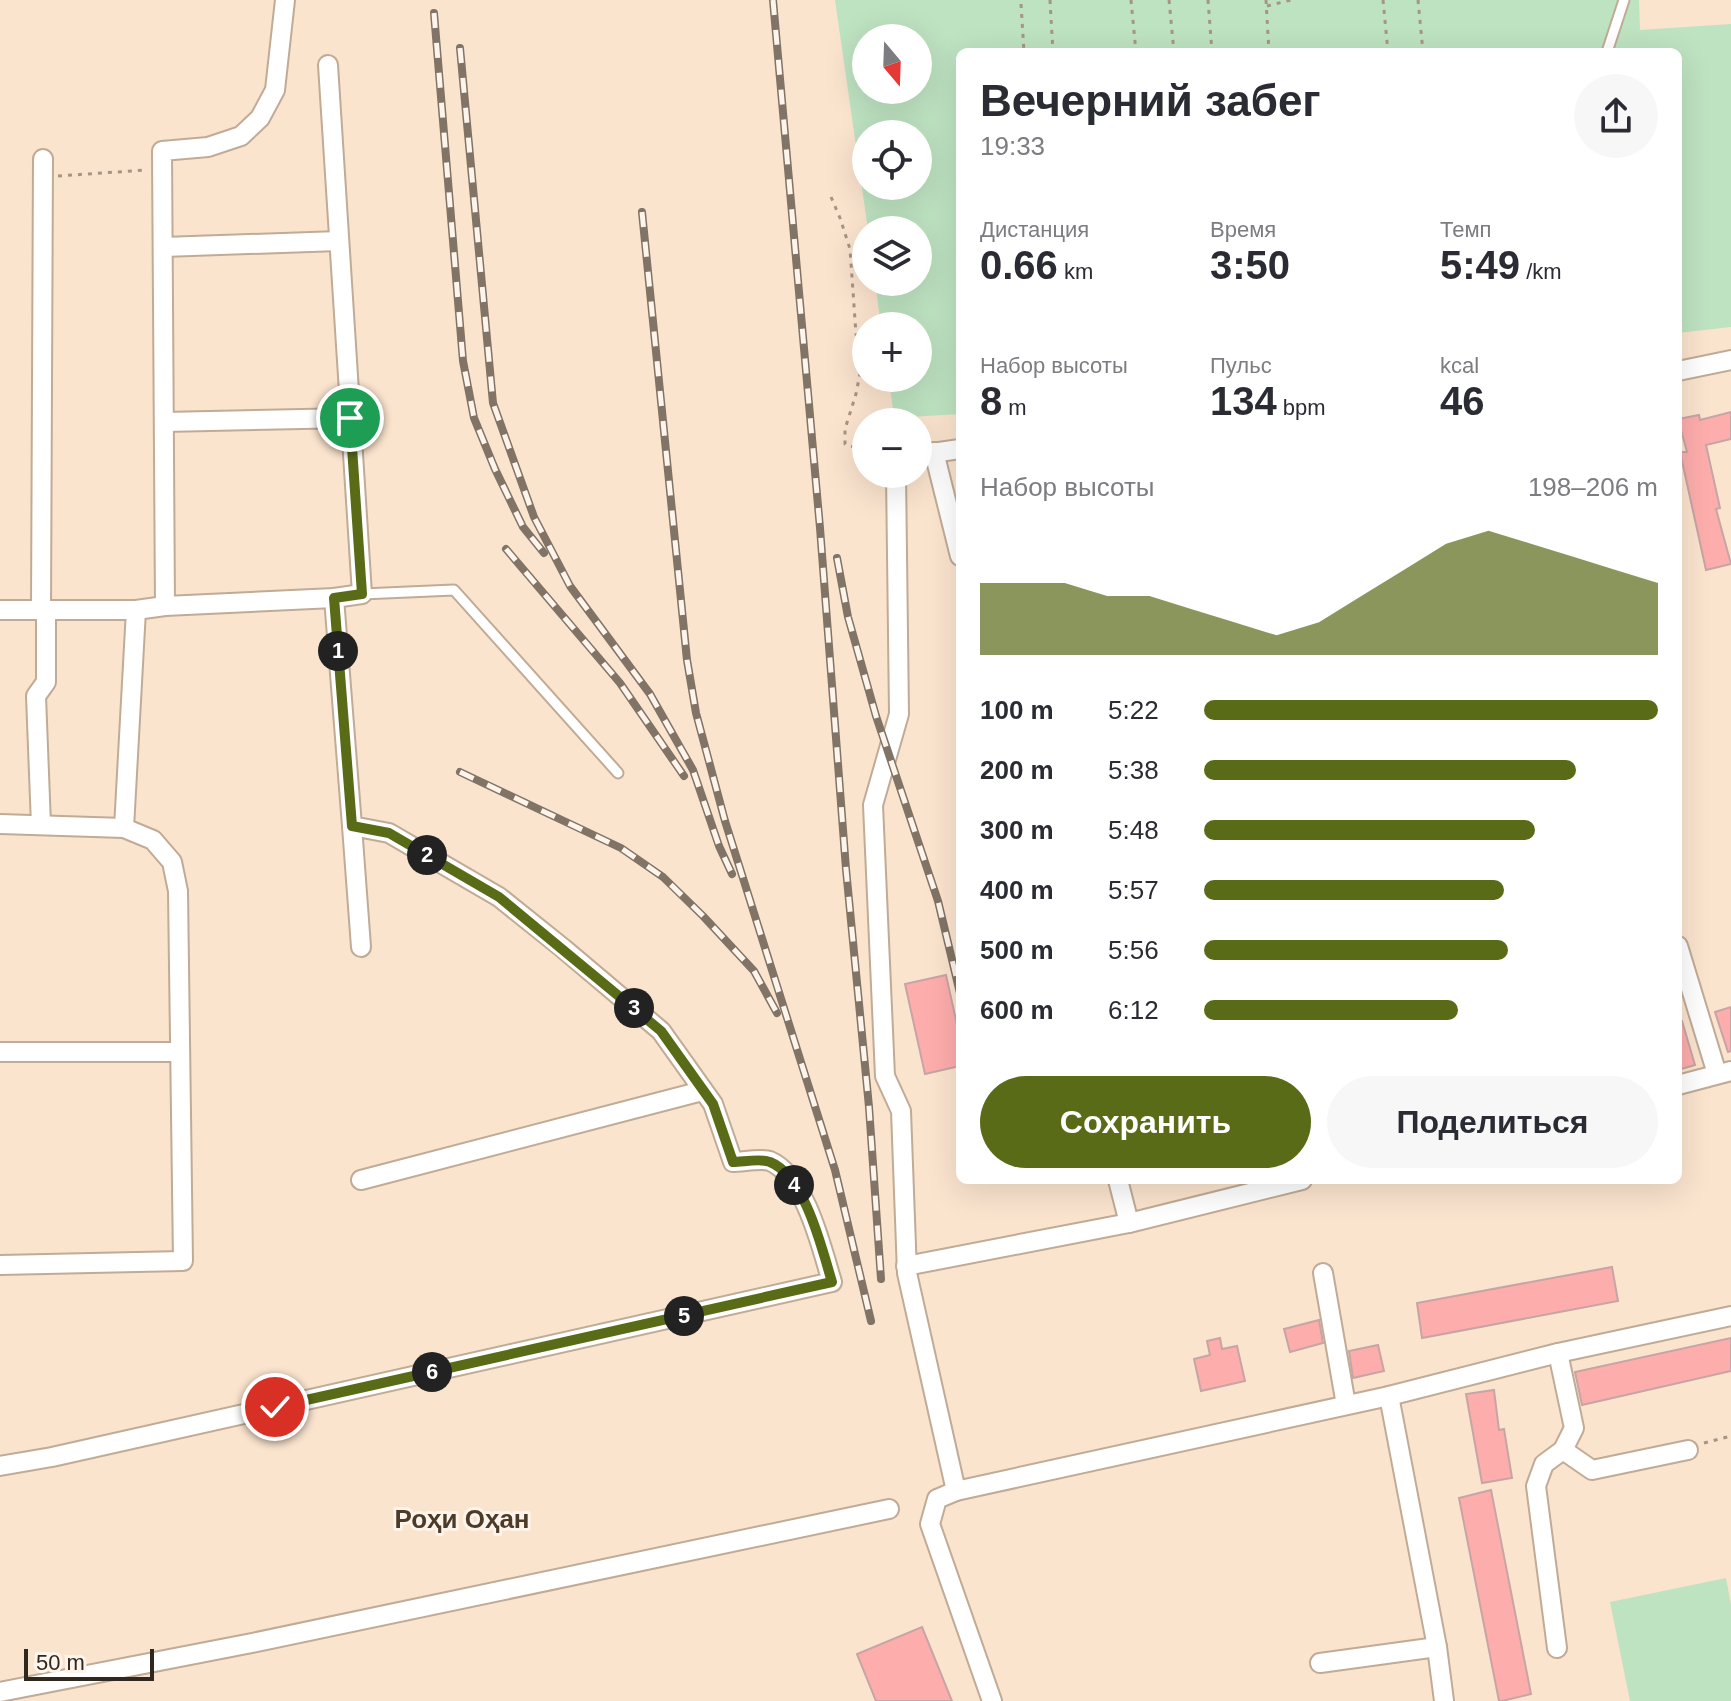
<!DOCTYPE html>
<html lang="ru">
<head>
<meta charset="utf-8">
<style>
  body { margin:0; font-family:Arial,sans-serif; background:#f7f7f7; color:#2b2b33; height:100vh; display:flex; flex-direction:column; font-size:30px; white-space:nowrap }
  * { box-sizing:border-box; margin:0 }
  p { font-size:26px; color:#7c7c81 }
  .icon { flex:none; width:44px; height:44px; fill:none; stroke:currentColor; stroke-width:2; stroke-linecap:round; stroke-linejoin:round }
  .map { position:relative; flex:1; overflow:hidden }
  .side { position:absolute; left:956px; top:48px; width:726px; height:1136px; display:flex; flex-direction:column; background:#fff; border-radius:12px; box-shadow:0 8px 32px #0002 }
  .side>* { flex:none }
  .needle { width:52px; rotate:161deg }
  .tools { position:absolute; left:852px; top:24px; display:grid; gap:16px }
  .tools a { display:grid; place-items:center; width:80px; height:80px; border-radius:50%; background:#fff; box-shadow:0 8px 32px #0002; font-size:40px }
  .scale { position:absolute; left:24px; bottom:20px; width:130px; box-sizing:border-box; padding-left:8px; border:4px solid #30271f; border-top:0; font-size:22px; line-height:28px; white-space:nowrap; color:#30271f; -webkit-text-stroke:6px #fdf4eb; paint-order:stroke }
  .pin { position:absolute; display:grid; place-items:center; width:68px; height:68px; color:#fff; margin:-34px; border:4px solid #fff; border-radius:50%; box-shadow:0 2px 8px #0007 }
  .km { position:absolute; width:40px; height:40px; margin:-20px; border-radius:50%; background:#222; color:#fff; font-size:22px; line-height:40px; text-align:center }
  .round { display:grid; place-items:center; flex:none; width:84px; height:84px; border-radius:42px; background:#f7f7f7 }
  .head { display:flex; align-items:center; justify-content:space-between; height:136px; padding:0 24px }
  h1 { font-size:44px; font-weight:700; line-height:60px }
  .stats { display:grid; grid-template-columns:repeat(3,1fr); gap:12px; height:136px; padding:8px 24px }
  .stats div { display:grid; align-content:center }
  .stats b { font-size:40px; font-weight:700 }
  .stats small { font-size:22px; font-weight:400 }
  .stats p { font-size:22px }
  .chart { height:224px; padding:16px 24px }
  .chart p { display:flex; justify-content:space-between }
  .chart svg { width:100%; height:144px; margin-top:8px; fill:#596b17; opacity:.7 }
  .primary-button { display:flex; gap:16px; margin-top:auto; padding:16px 24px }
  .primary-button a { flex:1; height:92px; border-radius:48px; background:#596b17; color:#fff; font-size:32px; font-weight:700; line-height:92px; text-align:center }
  .primary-button a+a { background:#f7f7f7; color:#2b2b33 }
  ul { padding:0 24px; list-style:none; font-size:26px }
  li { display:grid; grid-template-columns:128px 96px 1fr; align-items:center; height:60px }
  li i { height:20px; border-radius:10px; background:#596b17 }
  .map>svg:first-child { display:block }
  .green { fill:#bee3c1; fill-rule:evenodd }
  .building { fill:#fdadac; stroke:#c6a5a4; stroke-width:2 }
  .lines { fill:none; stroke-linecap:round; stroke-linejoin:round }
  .lane-casing { stroke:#c1ab96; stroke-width:13 }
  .street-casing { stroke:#c1ab96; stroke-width:22 }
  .path { stroke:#a69585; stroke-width:3; stroke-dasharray:4 6; stroke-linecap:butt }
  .lane { stroke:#fff; stroke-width:9 }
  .street { stroke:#fff; stroke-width:18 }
  .rail-casing { stroke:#817365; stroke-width:8 }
  .rail { stroke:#fdf4eb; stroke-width:5; stroke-dasharray:15; stroke-linecap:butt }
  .route-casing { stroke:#fff; stroke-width:16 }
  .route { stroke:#596b17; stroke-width:10 }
  .labels { text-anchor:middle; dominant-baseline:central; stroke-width:6; stroke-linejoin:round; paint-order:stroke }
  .neighbourhood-label { font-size:26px; font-weight:bold; fill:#4d3b28; stroke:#fdf4eb }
</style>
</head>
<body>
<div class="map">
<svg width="1731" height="1701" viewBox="0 0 1731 1701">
  <rect width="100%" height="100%" fill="#fbe4ce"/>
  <g class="green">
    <path d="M 835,0 L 1639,0 L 1640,30 L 1731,24 L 1731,327 L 1678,333 L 1678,52 L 960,52 L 960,414 L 894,418 L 889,378 L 918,378 L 918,326 L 881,326 L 875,282 L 918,282 L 918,230 L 868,230 ZM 866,38 L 918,38 L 918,90 L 866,90 ZM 866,134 L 918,134 L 918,186 L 866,186 Z"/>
    <path d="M 1726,1578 L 1731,1605 L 1731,1701 L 1630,1701 L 1610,1602 Z"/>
  </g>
  <g class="building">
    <path d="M 1731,412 L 1731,439 L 1706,445 L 1720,508 L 1716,509 L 1731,564 L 1706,570 L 1680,452 L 1687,452 L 1678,419 L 1699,415 L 1700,420 Z"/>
    <path d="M 946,975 L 960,1038 L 960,1066 L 925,1074 L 905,984 Z"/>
    <path d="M 1731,1007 L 1731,1051 L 1728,1052 L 1715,1012 Z"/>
    <path d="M 1682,1021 L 1695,1065 L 1678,1070 L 1678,1022 Z"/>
    <path d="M 1612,1267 L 1618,1301 L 1422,1338 L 1417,1303 Z"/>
    <path d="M 1319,1320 L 1323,1343 L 1290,1352 L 1284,1329 Z"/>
    <path d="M 1220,1338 L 1222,1349 L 1237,1346 L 1245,1381 L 1201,1391 L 1194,1359 L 1210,1355 L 1207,1341 Z"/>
    <path d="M 1731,1338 L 1731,1371 L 1582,1405 L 1575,1372 Z"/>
    <path d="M 1378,1345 L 1384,1371 L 1353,1378 L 1349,1351 Z"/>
    <path d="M 1494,1390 L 1499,1430 L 1504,1429 L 1512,1478 L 1482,1483 L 1466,1394 Z"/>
    <path d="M 1491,1490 L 1531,1694 L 1502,1701 L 1499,1701 L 1459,1498 Z"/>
    <path d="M 922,1627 L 952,1701 L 876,1701 L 857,1654 Z"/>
  </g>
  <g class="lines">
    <defs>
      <g id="lane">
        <path d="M 1607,52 L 1624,0"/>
        <path d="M 362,594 L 454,590 L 618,773"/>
      </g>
      <g id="street">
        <path d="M 163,247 L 339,241"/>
        <path d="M 1678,371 L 1731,360"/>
        <path d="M 164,422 L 350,418"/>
        <path d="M 934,452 L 960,556"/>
        <path d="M 918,455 L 960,449"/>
        <path d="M 896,474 L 899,714 L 873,805 L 885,1076 L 901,1111 L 907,1273 L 956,1491"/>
        <path d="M 165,606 L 162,151 L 208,147 L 241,136 L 260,118 L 275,90 L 285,0"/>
        <path d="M 0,610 L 136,610 L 165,606 L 334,598 L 362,594 L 328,65"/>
        <path d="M 41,610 L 43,159"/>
        <path d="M 0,824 L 124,828"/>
        <path d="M 41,825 L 36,696 L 46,682 L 46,610"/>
        <path d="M 352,826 L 361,947"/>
        <path d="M 1678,946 L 1717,1074"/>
        <path d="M 0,1052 L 179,1052"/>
        <path d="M 1678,1085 L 1731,1071"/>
        <path d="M 361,1180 L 702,1091"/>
        <path d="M 1118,1180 L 1129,1223"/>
        <path d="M 0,1265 L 183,1261 L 178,891 L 172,862 L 153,840 L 124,828 L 136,610"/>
        <path d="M 906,1266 L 1129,1223 L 1302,1180"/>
        <path d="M 1323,1273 L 1346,1405"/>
        <path d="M 1389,1396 L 1437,1647 L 1444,1701"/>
        <path d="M 1563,1450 L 1592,1470 L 1688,1450"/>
        <path d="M 0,1466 L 52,1457 L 832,1282 C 822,1249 805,1176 770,1161 C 761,1158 743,1162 733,1162 L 713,1104 L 661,1031 L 564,949 L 499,897 L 389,833 L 352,826 L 334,598"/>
        <path d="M 1557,1648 L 1536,1486 L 1544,1464 L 1563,1450 L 1574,1428 L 1558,1353"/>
        <path d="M 1320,1663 L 1437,1647"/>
        <path d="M 0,1692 L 252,1643 L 889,1509"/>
        <path d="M 992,1701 L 930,1524 L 937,1499 L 956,1491 L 1389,1396 L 1558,1353 L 1731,1316"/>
      </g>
    </defs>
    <use href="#lane" class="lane-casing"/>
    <use href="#street" class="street-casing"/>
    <g class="path">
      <path d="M 1050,0 L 1053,52"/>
      <path d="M 1131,0 L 1136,52"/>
      <path d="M 1169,0 L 1174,52"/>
      <path d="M 1208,0 L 1212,52"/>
      <path d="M 1266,0 L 1269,52"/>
      <path d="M 1383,0 L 1388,52"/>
      <path d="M 1418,0 L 1423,52"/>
      <path d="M 1021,4 L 1024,52"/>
      <path d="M 1267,6 L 1291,0"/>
      <path d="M 58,176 L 146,170"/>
      <path d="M 831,197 L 840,218 L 850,249 L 856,334 L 862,363 L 856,394 L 845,429 L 845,444 L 866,451"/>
      <path d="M 1704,1443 L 1731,1436"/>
    </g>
    <use href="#lane" class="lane"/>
    <use href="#street" class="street"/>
    <defs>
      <g id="rail">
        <path d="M 773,0 L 820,528 L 846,869 L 869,1107 L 881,1279"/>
        <path d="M 434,13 L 463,361 L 474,418 L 495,469 L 523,527 L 544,553"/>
        <path d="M 460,48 L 493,403 L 534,517 L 570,586 L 650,694 L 693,770 L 719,846 L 732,874"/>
        <path d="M 642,212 L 687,660 L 696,713 L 725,821 L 835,1170 L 871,1321"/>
        <path d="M 506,549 L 620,683 L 684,776"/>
        <path d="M 837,558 L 848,617 L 876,716 L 938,901 L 960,993"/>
        <path d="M 460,772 L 621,848 L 663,877 L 703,916 L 754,971 L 777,1013"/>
      </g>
    </defs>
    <use href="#rail" class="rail-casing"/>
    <use href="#rail" class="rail"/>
  </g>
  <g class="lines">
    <defs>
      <path id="route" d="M 275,1407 L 832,1282 C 822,1249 805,1176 770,1162 C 761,1158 743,1162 733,1162 L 713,1104 L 661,1031 L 499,897 L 389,833 L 352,826 L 334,598 L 362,594 L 350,418"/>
    </defs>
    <use href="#route" class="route-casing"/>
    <use href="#route" class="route"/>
  </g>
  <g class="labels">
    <g class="neighbourhood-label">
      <text x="462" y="1519">Роҳи Оҳан</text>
    </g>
  </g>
</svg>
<div class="tools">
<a><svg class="needle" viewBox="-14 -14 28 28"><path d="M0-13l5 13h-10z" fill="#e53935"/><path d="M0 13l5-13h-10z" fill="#7c7c81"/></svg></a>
<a><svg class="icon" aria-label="locate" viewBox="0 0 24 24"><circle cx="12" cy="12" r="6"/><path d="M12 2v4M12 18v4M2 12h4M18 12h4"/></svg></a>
<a><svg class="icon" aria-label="layers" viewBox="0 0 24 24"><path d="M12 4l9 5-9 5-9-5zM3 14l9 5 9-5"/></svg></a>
<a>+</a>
<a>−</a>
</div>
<div class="scale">50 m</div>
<div class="pin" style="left:350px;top:418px;background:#1e9e55"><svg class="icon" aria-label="arrive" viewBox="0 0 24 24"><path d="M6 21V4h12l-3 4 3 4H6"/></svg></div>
<div class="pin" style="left:275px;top:1407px;background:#d93025"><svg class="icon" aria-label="check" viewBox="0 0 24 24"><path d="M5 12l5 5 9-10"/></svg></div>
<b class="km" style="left:338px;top:651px">1</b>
<b class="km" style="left:427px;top:855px">2</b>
<b class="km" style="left:634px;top:1008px">3</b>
<b class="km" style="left:794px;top:1185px">4</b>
<b class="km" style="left:684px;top:1316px">5</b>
<b class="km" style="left:432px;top:1372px">6</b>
<section class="side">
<div class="head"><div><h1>Вечерний забег</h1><p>19:33</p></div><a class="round"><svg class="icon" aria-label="share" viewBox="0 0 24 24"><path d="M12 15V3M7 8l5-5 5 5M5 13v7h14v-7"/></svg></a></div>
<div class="stats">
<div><p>Дистанция</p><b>0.66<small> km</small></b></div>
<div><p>Время</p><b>3:50</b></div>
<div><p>Темп</p><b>5:49<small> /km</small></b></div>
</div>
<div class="stats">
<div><p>Набор высоты</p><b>8<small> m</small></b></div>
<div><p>Пульс</p><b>134<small> bpm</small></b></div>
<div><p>kcal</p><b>46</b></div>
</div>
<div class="chart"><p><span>Набор высоты</span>198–206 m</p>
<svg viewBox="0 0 160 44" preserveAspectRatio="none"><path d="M0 44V22L10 22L20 22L30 26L40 26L50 30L60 34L70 38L80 34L90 26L100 18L110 10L120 6L130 10L140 14L150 18L160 22V44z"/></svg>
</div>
<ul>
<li><b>100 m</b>5:22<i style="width:100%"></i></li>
<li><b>200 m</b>5:38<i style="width:82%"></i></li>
<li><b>300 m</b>5:48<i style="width:73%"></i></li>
<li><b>400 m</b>5:57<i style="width:66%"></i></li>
<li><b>500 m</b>5:56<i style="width:67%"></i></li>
<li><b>600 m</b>6:12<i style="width:56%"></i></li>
</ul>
<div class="primary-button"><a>Сохранить</a><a>Поделиться</a></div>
</section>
</div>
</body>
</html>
